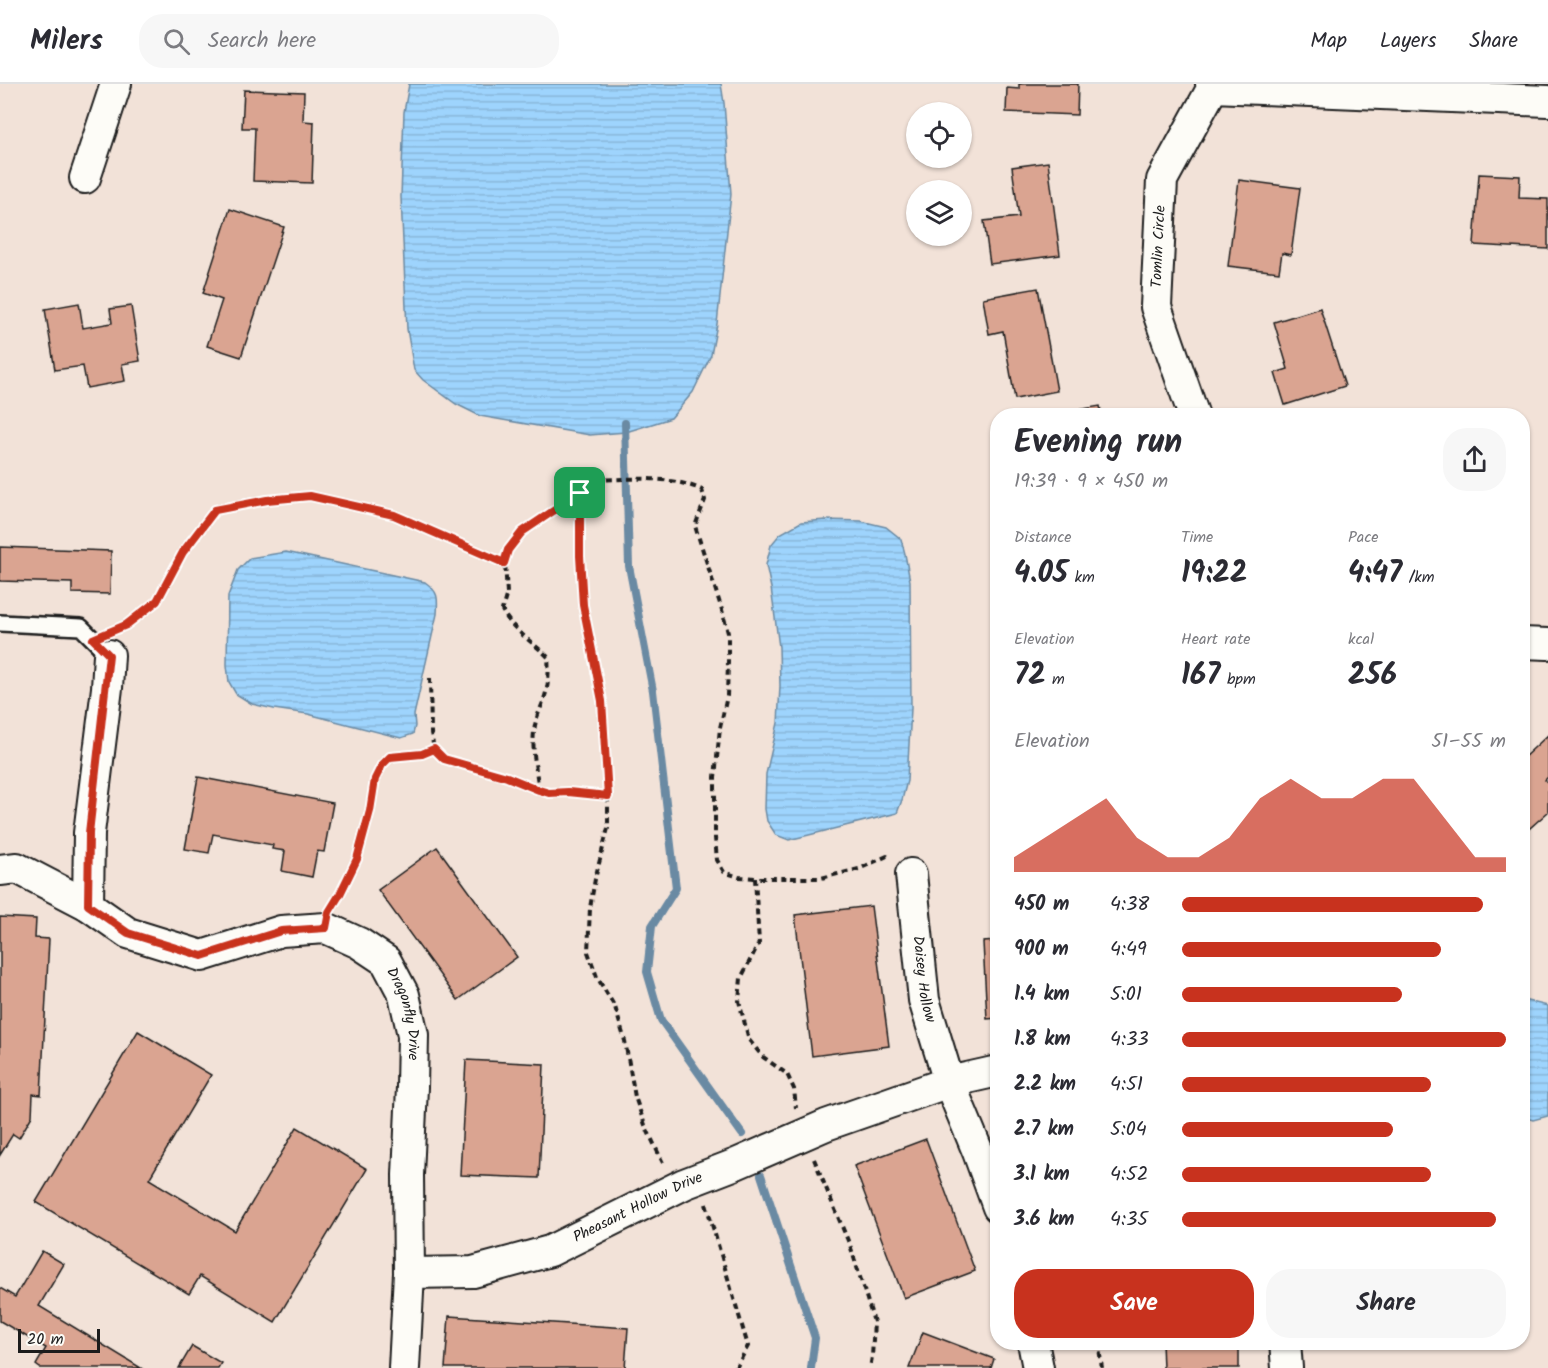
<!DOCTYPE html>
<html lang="en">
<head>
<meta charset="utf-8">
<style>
  body { margin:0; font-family:Kalam,sans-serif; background:#f7f7f7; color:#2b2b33; height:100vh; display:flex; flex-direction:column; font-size:22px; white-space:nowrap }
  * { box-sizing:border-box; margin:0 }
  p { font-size:20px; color:#7c7c81 }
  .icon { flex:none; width:33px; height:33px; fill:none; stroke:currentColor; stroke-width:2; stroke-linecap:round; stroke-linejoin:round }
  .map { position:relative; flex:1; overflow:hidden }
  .panel { position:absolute; left:990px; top:324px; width:540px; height:942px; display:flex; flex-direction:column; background:#fff; border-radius:24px; box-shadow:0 2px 4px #0004 }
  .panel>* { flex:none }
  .controls { position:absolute; left:906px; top:18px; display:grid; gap:12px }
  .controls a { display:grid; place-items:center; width:66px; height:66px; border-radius:50%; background:#fff; box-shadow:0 2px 4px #0004; font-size:30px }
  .scale { position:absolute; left:18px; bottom:15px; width:82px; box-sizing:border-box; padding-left:6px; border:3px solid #1c1c1c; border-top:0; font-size:16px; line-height:21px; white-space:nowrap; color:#1c1c1c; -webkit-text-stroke:4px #fdfcf7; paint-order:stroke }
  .pin { position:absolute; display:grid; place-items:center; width:51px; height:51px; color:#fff; margin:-26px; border-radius:12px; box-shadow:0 3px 9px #0006 }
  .round { display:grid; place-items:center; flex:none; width:63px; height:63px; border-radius:24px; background:#f7f7f7 }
  .summary { display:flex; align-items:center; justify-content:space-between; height:102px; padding:0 24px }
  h1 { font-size:33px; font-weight:700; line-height:45px }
  .metrics { display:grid; grid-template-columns:repeat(3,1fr); gap:9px; height:102px; padding:6px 24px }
  .metrics div { display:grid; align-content:center }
  .metrics b { font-size:30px; font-weight:700 }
  .metrics small { font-size:16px; font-weight:400 }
  .metrics p { font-size:16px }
  .chart { height:168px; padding:12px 24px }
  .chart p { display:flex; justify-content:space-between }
  .chart svg { width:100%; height:108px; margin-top:6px; fill:#c8321e; opacity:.7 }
  .button { display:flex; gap:12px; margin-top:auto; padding:12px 24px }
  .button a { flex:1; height:69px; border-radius:24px; background:#c8321e; color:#fff; font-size:24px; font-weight:700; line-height:69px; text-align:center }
  .button a+a { background:#f7f7f7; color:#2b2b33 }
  ul { padding:0 24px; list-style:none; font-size:20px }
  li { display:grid; grid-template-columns:96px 72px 1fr; align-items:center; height:45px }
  li i { height:15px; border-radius:8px; background:#c8321e }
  header { display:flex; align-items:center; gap:36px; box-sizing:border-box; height:84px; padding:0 30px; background:#fff; border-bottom:2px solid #e1e1e2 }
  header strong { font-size:28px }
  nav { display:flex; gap:33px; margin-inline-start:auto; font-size:21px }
  .search { width:420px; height:54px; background:#f7f7f7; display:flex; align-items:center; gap:15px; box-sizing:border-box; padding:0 21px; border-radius:24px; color:#7c7c81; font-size:22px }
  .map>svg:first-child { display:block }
  .water { fill:url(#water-rules); stroke:#6a8aa3; stroke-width:1.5 }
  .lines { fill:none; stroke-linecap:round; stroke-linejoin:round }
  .stream { stroke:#6a8aa3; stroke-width:8 }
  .building { fill:#daa491; stroke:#1c1c1c; stroke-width:1.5 }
  .lane-casing { stroke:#1c1c1c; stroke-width:20 }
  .street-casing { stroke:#1c1c1c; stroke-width:34 }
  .path { stroke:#1c1c1c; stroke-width:4; stroke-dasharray:6 4.5; stroke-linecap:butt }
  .lane { stroke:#fdfcf7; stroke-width:15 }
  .street { stroke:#fdfcf7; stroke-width:30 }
  .route-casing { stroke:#fff; stroke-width:12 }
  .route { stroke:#c8321e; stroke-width:8 }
  .labels { text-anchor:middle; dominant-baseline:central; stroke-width:5; stroke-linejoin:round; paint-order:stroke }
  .street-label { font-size:15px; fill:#1c1c1c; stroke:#fdfcf7 }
</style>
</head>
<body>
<header>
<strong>Milers</strong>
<div class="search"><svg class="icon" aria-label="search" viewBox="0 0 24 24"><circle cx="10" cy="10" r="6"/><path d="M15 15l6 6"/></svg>Search here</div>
<nav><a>Map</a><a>Layers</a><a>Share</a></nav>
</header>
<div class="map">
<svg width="1548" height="1284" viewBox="0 0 1548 1284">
  <defs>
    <pattern id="water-rules" width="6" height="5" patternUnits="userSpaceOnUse" patternTransform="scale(1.5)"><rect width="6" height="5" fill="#9ed4fd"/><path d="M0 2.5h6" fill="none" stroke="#88b5d8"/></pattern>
  </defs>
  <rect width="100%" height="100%" fill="#f2e2d8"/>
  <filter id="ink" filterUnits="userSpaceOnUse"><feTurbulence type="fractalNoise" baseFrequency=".0167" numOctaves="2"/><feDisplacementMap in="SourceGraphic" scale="12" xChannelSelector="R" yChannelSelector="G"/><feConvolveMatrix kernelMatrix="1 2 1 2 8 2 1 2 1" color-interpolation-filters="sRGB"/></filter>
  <g filter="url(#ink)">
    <g class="water">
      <path d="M 409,0 L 721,0 L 724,19 L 731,110 L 717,240 L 711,271 L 693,308 L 671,334 L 626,348 L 590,351 L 480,332 L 456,320 L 423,296 L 414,286 L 407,245 L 401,113 L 404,28 Z"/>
      <path d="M 826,436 L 861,437 L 886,443 L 901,455 L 905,470 L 910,497 L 911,624 L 907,697 L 902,716 L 897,729 L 789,756 L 776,751 L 767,737 L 765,725 L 766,690 L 778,639 L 780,602 L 779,563 L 771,504 L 766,481 L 771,461 L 780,450 L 801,438 Z"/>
      <path d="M 286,468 L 425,498 C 439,508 438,514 437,530 L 414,631 L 415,642 L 413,650 L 401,654 L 308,630 L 274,625 L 252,620 L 236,610 L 229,598 L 227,581 L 228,512 L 238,486 L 250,474 Z"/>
      <path d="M 1523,916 L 1548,922 L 1548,1032 L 1533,1036 L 1523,1033 Z"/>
    </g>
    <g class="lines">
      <g class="stream">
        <path d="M 625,339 L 629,482 L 653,607 L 676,804 L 652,842 L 647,888 L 661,936 L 742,1050"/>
        <path d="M 761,1091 L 815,1254 L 811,1284"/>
      </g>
    </g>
    <g class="building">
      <path d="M 1019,0 L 1078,0 L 1077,31 L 1006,28 L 1007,4 L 1019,5 Z"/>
      <path d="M 244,6 L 304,8 L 303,37 L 314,38 L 312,99 L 253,97 L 255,44 L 242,44 Z"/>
      <path d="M 1048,78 L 1060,171 L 990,180 L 984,137 L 1019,133 L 1012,83 Z"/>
      <path d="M 1479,90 L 1520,92 L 1519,114 L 1548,115 L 1548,165 L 1474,161 Z"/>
      <path d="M 1239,96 L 1300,104 L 1291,171 L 1282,169 L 1279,188 L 1228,182 Z"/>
      <path d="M 230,125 L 284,143 L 241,273 L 207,262 L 222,216 L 203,209 Z"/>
      <path d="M 1038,204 L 1057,307 L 1015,315 L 1003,247 L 989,250 L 983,214 Z"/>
      <path d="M 79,219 L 83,244 L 112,239 L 110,225 L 131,222 L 140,277 L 122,280 L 125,297 L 87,304 L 83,282 L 55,286 L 45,225 Z"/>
      <path d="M 1320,224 L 1345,302 L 1285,321 L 1275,289 L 1288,285 L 1274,238 Z"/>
      <path d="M 1100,322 L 1102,332 L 1043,332 Z"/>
      <path d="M 0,463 L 111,467 L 110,510 L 72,509 L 72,499 L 0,497 Z"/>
      <path d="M 1548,651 L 1548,693 L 1545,696 L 1548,699 L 1548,728 L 1522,751 L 1522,675 Z"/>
      <path d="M 198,693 L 333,719 L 324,768 L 317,767 L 312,793 L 282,787 L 285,767 L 272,765 L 273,761 L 213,750 L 209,769 L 185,765 Z"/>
      <path d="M 437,763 L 517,873 L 458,916 L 378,806 Z"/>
      <path d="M 871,822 L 889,962 L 812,972 L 795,831 Z"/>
      <path d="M 0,833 L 36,835 L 35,854 L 49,855 L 41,1011 L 33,1010 L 32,1032 L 19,1054 L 13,1050 L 0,1071 Z"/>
      <path d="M 998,857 L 998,934 L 987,935 L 983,858 Z"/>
      <path d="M 138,947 L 211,991 L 149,1095 L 235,1147 L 297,1043 L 367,1085 L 275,1238 L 200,1192 L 189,1210 L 36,1118 Z"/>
      <path d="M 466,976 L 544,980 L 539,1094 L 460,1091 Z"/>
      <path d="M 926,1055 L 975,1187 L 904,1214 L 854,1082 Z"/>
      <path d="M 42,1167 L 64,1180 L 39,1222 L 141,1284 L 40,1284 L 36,1281 L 46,1264 L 0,1237 L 0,1204 L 15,1213 Z"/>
      <path d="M 449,1232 L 628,1244 L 625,1284 L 445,1284 Z"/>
      <path d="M 923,1248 L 994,1275 L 991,1284 L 909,1284 Z"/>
      <path d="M 1162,1258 L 1239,1258 L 1239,1284 L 1163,1284 Z"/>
      <path d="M 192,1262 L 221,1279 L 218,1284 L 179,1284 Z"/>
    </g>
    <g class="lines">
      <defs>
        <path id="lane" d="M 0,539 L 81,543 L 109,571"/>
        <g id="street">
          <path d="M 1213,3 L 1548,17"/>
          <path d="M 85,94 L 116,0"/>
          <path id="s1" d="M 1194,332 L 1156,223 L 1162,96 L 1213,3 L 1211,0"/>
          <path d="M 1522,559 L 1548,560"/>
          <path id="s2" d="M 0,786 L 17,784 L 88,821 L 128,849 L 202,872 L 281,847 L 326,844 L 359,859 L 386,877 L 404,911 L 413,951 L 412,1003 L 408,1091 L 409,1189 L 404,1284"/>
          <path id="s3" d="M 911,790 L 924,916 L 949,998 L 978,1068 L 998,1123"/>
          <path d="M 88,821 L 89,749 L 107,604 L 109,571"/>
          <path id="s4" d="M 409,1189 L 473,1188 L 550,1167 L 684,1100 L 736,1080 L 826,1041 L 949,998 L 998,987"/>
          <path d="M 1033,1258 L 1038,1284"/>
          <path d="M 1285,1258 L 1287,1284"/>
        </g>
      </defs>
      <use href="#lane" class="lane-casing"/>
      <use href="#street" class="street-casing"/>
      <g class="path">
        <path d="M 580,410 L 580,473 L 583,521 L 602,617 L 608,712 L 608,744 L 595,795 L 590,824 L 588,868 L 597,893 L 615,923 L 625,957 L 635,1013 L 645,1041 L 663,1079"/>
        <path d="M 119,544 L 126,541 L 157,517 L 183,468 L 215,426 L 267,415 L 310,412 L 394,431 L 505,479"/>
        <path d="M 430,594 L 431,649 L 434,665 L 444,675 L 507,693 L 539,707 L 550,709 L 568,708 L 608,712"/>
        <path d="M 539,707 C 536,683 530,660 536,637 C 538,629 542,622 544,615 C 549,601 549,587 548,573 C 532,557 513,547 502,526 L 507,509 L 505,479 L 508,466 L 522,448 L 580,409 L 594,396 C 630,395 669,391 702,406 L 705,416 L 695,442 L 722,526 L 728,549 L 728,578 L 727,612 L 720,644 L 715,693 L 715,754 L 717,776 L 724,788 L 739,793 L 755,794 L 821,794 L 859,785 L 887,772 L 889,774"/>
        <path d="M 755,794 L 759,859 L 741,894 L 739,917 L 749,956 L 763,973 L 787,990 L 794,1005 L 796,1024"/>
        <path d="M 335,819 L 357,775 L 370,727 L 375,695 L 383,681 L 390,673 L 422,670 L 434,665"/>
        <path d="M 814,1075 L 851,1164 L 874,1238 L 872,1273 L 870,1284"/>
        <path d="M 706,1120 L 748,1262 L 736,1284"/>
        <path d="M 1098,1258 L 1102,1284"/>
      </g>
      <use href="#lane" class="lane"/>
      <use href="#street" class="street"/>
    </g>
  </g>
  <g class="lines" filter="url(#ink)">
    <defs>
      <path id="route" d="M 580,409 L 580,472 L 583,521 L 602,617 L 608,712 L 568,708 L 549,709 L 539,706 L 507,693 L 444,675 L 434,665 L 422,670 L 390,673 L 382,681 L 375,695 L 370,727 L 357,775 L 340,810 L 329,828 L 326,844 L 281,847 L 202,872 L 128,849 L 88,821 L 89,749 L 109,571 L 93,555 L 126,541 L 157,517 L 183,468 L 215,426 L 267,416 L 310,412 L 394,431 L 504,479 L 508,466 L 522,448 Z"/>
    </defs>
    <use href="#route" class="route-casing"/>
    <use href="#route" class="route"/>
  </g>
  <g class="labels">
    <g class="street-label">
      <text stroke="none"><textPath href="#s1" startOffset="176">Tomlin Circle</textPath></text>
      <text stroke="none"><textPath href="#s3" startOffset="106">Daisey Hollow</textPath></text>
      <text stroke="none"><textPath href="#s2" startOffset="477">Dragonfly Drive</textPath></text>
      <text stroke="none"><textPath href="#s4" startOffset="242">Pheasant Hollow Drive</textPath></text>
    </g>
  </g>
</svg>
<div class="controls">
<a><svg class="icon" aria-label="locate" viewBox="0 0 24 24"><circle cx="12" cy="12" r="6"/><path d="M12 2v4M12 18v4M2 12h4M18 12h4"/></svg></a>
<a><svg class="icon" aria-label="layers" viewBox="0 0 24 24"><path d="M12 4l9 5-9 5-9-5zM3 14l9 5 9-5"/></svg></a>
</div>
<div class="scale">20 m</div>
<div class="pin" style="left:580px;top:409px;background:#1e9e55"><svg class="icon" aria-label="arrive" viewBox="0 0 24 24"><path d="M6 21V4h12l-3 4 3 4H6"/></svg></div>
<section class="panel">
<div class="summary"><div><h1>Evening run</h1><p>19:39 · 9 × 450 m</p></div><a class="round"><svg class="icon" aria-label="share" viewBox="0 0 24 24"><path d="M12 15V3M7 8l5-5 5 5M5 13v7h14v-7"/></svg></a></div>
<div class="metrics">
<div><p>Distance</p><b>4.05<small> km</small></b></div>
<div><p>Time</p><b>19:22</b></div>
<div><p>Pace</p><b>4:47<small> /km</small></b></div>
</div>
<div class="metrics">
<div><p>Elevation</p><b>72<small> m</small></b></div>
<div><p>Heart rate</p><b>167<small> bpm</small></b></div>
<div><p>kcal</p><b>256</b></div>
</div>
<div class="chart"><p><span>Elevation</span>51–55 m</p>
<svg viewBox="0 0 160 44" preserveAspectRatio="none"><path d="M0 44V38L10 30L20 22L30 14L40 30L50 38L60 38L70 30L80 14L90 6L100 14L110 14L120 6L130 6L140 22L150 38L160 38V44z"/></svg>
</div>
<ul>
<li><b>450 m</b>4:38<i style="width:93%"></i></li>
<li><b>900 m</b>4:49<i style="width:80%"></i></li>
<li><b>1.4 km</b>5:01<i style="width:68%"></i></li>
<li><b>1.8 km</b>4:33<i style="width:100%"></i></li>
<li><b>2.2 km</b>4:51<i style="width:77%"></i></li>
<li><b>2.7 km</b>5:04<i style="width:65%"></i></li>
<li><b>3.1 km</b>4:52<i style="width:77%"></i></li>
<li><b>3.6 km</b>4:35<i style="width:97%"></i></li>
</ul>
<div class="button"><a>Save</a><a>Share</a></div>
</section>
</div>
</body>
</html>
